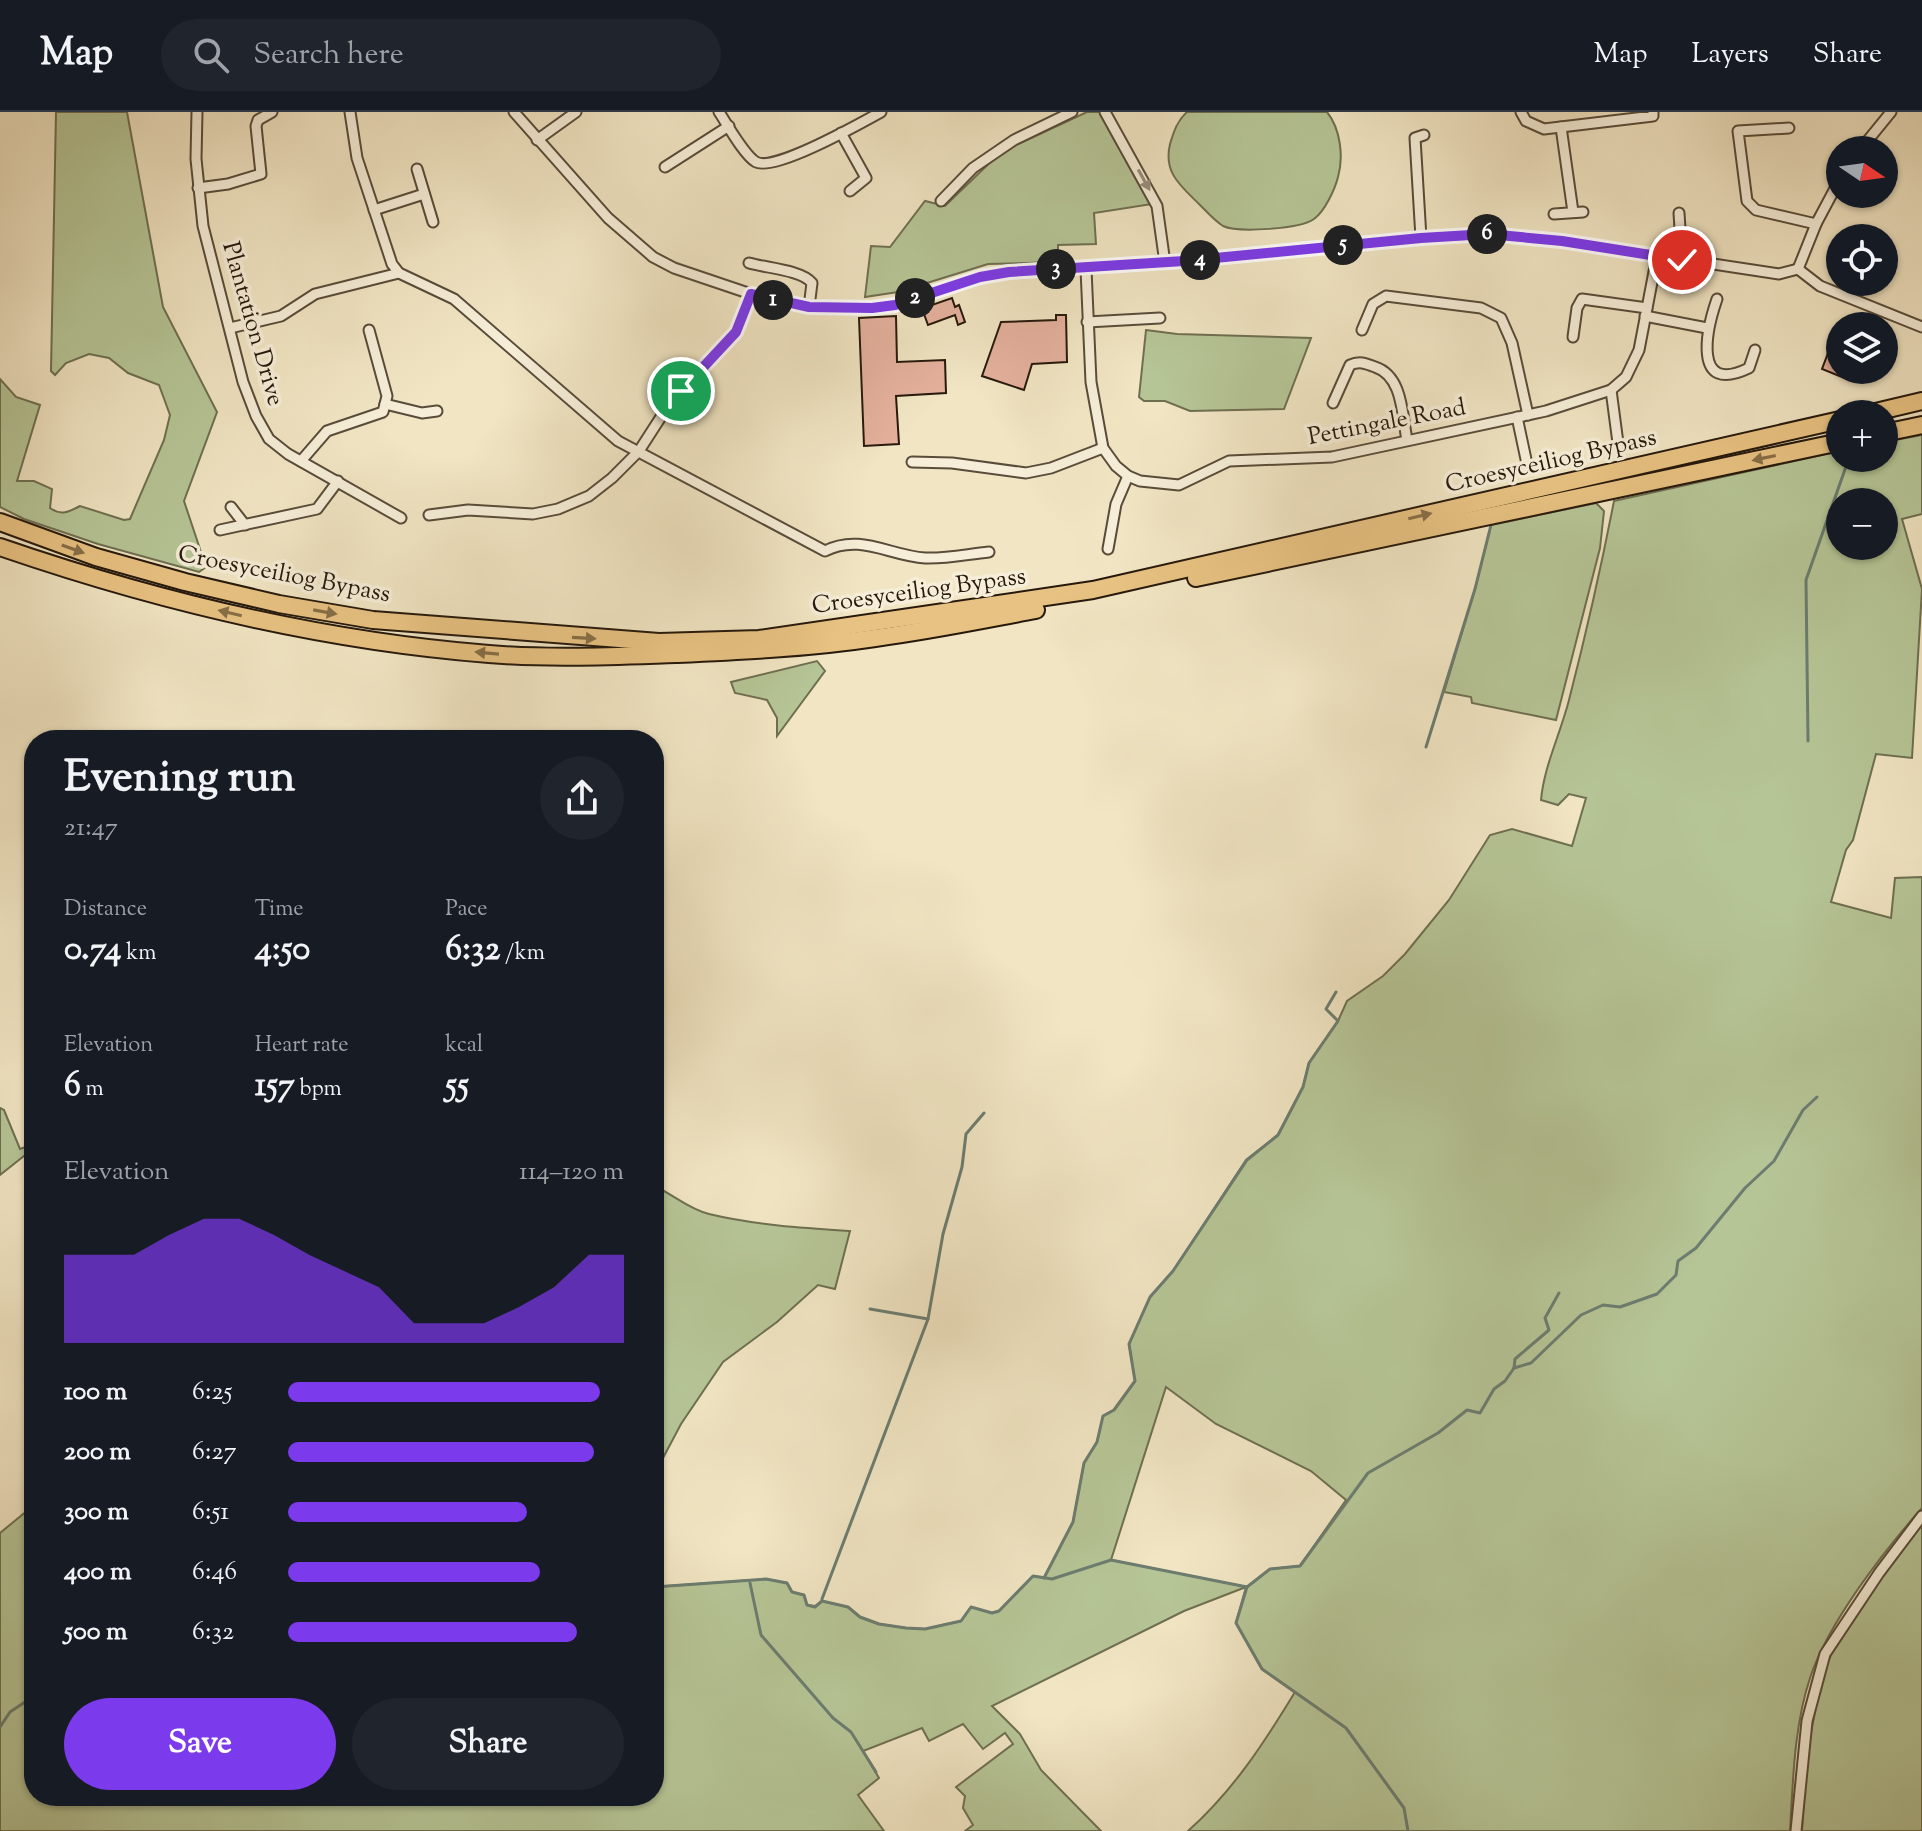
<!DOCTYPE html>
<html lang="en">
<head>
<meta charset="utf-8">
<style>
  body { margin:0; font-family:"Sorts Mill Goudy",serif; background:#20242c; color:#f1f3f6; height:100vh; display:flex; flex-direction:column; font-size:30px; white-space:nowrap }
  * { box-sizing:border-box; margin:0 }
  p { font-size:26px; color:#9ea1a6 }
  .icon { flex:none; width:44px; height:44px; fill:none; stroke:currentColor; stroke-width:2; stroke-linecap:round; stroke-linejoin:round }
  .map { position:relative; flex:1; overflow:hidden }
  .side { position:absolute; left:24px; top:618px; width:640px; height:1076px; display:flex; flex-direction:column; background:#171b24; border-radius:32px; box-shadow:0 2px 6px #0004 }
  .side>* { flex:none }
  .needle { width:52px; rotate:103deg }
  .controls { position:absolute; left:1826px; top:24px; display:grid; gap:16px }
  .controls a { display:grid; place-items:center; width:72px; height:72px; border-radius:50%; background:#171b24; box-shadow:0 2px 6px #0004; font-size:40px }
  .pin { position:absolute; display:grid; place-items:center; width:68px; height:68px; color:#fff; margin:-34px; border:4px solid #fff; border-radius:50%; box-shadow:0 2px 8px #0007 }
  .km { position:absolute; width:40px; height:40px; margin:-20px; border-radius:50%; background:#222; color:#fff; font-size:22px; line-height:40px; text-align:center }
  .round { display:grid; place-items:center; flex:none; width:84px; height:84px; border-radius:42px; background:#20242c }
  .headline { display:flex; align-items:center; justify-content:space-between; height:136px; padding:0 40px }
  h1 { font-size:44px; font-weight:700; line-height:60px }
  .figures { display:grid; grid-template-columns:repeat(3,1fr); gap:12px; height:136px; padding:8px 40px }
  .figures div { display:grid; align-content:center }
  .figures b { font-size:34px; font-weight:700 }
  .figures small { font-size:22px; font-weight:400 }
  .figures p { font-size:22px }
  .chart { height:224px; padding:16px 40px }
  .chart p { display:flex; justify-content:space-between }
  .chart svg { width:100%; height:144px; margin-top:8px; fill:#7c3aed; opacity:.7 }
  .button { display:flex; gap:16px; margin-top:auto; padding:16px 40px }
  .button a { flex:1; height:92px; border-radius:48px; background:#7c3aed; color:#fff; font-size:32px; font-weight:700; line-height:92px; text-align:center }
  .button a+a { background:#20242c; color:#f1f3f6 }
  ul { padding:0 40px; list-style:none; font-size:26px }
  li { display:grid; grid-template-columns:128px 96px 1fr; align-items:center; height:60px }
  li i { height:20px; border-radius:10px; background:#7c3aed }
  header { display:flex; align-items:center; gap:48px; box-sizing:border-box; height:112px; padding:0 40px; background:#171b24; border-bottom:2px solid #363941 }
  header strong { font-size:38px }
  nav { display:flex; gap:44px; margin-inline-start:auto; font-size:28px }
  .search { width:560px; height:72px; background:#20242c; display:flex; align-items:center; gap:20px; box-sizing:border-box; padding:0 28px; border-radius:44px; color:#9ea1a6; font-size:30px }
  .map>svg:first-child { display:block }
  .green { fill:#b6c596; stroke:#6e6f51; stroke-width:2; fill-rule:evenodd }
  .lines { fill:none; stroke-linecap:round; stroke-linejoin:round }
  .stream { stroke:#6c7d70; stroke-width:3 }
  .building { fill:#e4b09d; stroke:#26190c; stroke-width:2 }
  .minor-casing { stroke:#594c3a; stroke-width:13 }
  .trunk-casing { stroke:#26190c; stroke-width:20 }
  .minor { stroke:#f6eed8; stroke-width:9 }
  .trunk { stroke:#e8c282; stroke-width:16 }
  .oneway { fill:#988e7c }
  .oneway2 { fill:#876e47 }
  .route-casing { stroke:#fff; stroke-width:16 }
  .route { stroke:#7c3aed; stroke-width:10 }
  .labels { text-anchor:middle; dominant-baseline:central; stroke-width:7; stroke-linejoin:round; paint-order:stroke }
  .street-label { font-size:24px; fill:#26190c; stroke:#f6eed8 }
</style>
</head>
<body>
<header>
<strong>Map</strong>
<div class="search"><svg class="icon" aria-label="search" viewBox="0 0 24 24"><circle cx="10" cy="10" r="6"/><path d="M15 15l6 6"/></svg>Search here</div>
<nav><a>Map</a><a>Layers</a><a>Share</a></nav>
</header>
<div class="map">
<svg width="1922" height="1719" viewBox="0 0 1922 1719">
  <rect width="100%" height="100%" fill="#f1e5c3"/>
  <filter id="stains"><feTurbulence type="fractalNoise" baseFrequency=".0025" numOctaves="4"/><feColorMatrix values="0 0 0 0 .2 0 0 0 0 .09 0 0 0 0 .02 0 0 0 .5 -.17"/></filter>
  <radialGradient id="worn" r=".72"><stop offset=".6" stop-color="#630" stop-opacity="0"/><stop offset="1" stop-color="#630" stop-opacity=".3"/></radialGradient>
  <g class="green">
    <path d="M 56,0 L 127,0 L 163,195 L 217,300 L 184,389 L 206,455 L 199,460 L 98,432 L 24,407 L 0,395 L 0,267 L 16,285 L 40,293 L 17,369 L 34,369 L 52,377 L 50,396 C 61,404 69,400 80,394 L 124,408 L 130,407 L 164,328 L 170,303 L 159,273 L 128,261 L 109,246 L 89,242 L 66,251 L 55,263 L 51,259 Z"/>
    <path d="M 1087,0 L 1103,0 L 1152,92 L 1094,101 L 1096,132 L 1058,133 L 1058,150 L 988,152 L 898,180 L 865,185 L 871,134 L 890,135 L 925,89 L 945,94 L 1001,40 Z"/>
    <path d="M 1187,0 L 1327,0 C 1340,16 1344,44 1338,65 C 1335,77 1325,99 1314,107 C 1300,117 1238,121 1223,114 C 1215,109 1207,100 1200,93 C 1181,74 1163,61 1170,32 C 1174,19 1177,9 1187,0 Z"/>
    <path d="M 1146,218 L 1177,222 L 1311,226 L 1284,297 L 1190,299 L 1165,289 L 1144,289 L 1139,285 Z"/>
    <path d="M 1922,323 L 1922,402 L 1902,407 L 1922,477 L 1912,646 L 1876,642 L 1853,728 L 1846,738 L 1831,790 L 1891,806 L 1895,766 L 1922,765 L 1922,1396 C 1883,1440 1828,1511 1810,1566 C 1794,1614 1793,1669 1790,1719 L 1188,1719 C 1233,1679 1264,1631 1295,1580 L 1262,1557 L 1236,1511 L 1246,1475 L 1184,1499 L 992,1594 L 1020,1622 L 1041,1658 L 1101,1719 L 965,1719 L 973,1713 L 963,1696 L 965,1684 L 956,1675 L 1013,1632 L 1005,1621 L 983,1637 L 963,1612 L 929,1629 L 922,1616 L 863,1639 L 879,1666 L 858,1683 L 884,1719 L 0,1719 L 0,1421 L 28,1398 L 34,1399 L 34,1684 L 654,1684 L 654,1475 L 766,1467 L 787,1471 L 792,1480 L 804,1483 L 807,1493 L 815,1494 L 822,1489 L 848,1495 L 860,1505 L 879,1512 L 906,1516 L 925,1517 L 961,1509 L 971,1495 L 992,1501 L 999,1499 L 1033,1464 L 1044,1466 L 1073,1410 L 1084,1351 L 1097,1330 L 1103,1304 L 1114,1298 L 1135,1269 L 1129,1232 L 1150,1185 L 1173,1159 L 1246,1048 L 1278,1023 L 1303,975 L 1309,951 L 1338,909 L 1347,889 L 1383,864 L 1405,842 L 1449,788 L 1490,723 L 1512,717 L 1572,734 L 1586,686 L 1569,682 L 1558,693 L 1541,688 C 1544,654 1560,623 1569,588 C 1586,522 1601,456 1614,389 L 1840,339 L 1840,346 L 1884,346 L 1884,330 ZM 1840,390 L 1884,390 L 1884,434 L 1840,434 ZM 1166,1275 L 1216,1312 L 1311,1359 L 1346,1388 L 1300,1454 L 1270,1457 L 1247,1475 L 1111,1448 Z"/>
    <path d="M 1596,391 L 1604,399 L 1600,436 L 1556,608 L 1472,591 L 1471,585 L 1444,580 L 1475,477 L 1491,413 Z"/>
    <path d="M 817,549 L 825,559 L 777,624 L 777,606 L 767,588 L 735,581 L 731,570 Z"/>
    <path d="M 0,996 L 4,998 L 20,1037 L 34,1032 L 34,1036 L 0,1063 Z"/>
    <path d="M 654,1074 C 673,1082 688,1097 709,1102 C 755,1113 803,1116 850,1119 L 835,1177 L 818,1173 L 777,1210 L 723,1250 L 681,1312 L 654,1363 Z"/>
    <path d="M 1922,1413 L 1922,1719 L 1802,1719 L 1807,1642 L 1822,1562 L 1831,1543 L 1891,1452 Z"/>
  </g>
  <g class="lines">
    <g class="stream">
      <path d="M 1808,629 L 1806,468 L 1849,346"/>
      <path d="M 1426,635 L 1475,477 L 1491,413"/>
      <path d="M 870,1197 L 928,1207"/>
      <path d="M 1514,1256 L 1515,1247 L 1549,1218 L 1545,1206 L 1559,1181"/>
      <path d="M 1044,1466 L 1073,1410 L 1084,1351 L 1097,1330 L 1103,1304 L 1114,1298 L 1135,1269 L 1129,1232 L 1150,1185 L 1173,1159 L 1247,1048 L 1278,1023 L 1303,975 L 1309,951 L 1338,909 L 1326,897 L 1336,880"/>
      <path d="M 750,1471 L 761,1523 L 833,1606 L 851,1620 L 876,1660"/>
      <path d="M 654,1475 L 766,1467 L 787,1471 L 792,1480 L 804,1483 L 807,1493 L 815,1495 L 822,1489 L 848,1495 L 860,1505 L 879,1512 L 906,1516 L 925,1517 L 961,1509 L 971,1495 L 992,1501 L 999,1499 L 1033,1464 L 1052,1467 L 1111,1448 L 1247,1475 L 1270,1457 L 1300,1454 L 1368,1361 L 1438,1321 L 1467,1298 L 1480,1301 L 1494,1277 L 1505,1269 L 1514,1256 L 1531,1251 L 1581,1203 L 1603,1193 L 1620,1195 L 1657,1182 L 1676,1163 L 1678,1149 L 1696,1136 L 1745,1076 L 1774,1049 L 1803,998 L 1817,985"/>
      <path d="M 1247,1475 L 1236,1511 L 1262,1557 L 1346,1616 L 1404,1696 L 1408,1719"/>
      <path d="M 822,1487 L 928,1207 L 943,1122 L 962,1055 L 966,1022 L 984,1001"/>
      <path d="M 0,1615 L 10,1600 L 34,1584"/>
    </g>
  </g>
  <g class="building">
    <path d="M 952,186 L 955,195 L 959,193 L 965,210 L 958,213 L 955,203 L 928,213 L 924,202 L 928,200 L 926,195 Z"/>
    <path d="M 1056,203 L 1066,203 L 1067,250 L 1032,252 L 1024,278 L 982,264 L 1001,210 L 1056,208 Z"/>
    <path d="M 896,204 L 897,250 L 945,248 L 946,281 L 896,284 L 899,332 L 864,334 L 859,206 Z"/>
    <path d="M 1839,212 L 1840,258 L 1852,258 L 1849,268 L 1822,257 Z"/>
  </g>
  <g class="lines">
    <defs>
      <g id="minor">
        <path d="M 197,0 L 196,47 L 203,114 L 243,270 L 256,304 L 269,327 L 288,342 L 401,406"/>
        <path d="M 350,0 L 357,46 L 392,152 L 399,161 L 454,187 L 618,329 L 825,439 C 860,421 890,444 925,446 C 946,447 968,442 989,440"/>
        <path d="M 514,0 L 608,106 L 653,145 L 674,156 L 751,182 L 809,195 L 872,196 L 895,193 L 980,165 L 1009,160 L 1165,151 L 1421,126 L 1488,122 L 1562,129 L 1779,162 L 1798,157"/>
        <path d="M 719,0 C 727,12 744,43 756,50 C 774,60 861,11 881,0"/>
        <path d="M 1105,0 L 1157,94 L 1165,151"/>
        <path d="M 1521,0 L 1526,9 L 1544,17 L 1653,4 L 1653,0"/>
        <path d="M 1561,15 L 1573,100"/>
        <path d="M 1789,16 L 1738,19 L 1747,89 L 1756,98 L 1816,112"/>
        <path d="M 841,21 L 866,66 L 850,79"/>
        <path d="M 537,28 L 576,0"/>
        <path d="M 1860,38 L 1891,0"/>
        <path d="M 665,55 L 729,14"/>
        <path d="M 417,57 L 433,110"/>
        <path d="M 198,76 L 228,72 L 261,62 L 256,14 L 258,8 L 272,0"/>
        <path d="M 941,89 L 973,56 L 1014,28 L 1072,0"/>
        <path d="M 374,98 L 424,82"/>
        <path d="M 1679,101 L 1682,148"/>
        <path d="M 1554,102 L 1583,100"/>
        <path d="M 1421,126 L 1415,26 L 1424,23"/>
        <path d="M 749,151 C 766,156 802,158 812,171 L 809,195"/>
        <path d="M 1086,157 L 1091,270 L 1103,336 L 1116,354 L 1128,364 L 1140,369 L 1179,373 L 1229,349 L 1332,345 L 1546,299 L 1611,278 L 1626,265 L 1639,238 L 1657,144"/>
        <path d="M 1798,157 L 1820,174 L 1922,215"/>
        <path d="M 1798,157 L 1816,112 L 1840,67"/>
        <path d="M 1717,187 C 1707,216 1691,284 1749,256 L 1755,238"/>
        <path d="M 1645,204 L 1707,216"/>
        <path d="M 1087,210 L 1160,206"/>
        <path d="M 230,216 L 281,204 L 315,182 L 399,161"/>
        <path d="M 1362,218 L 1373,192 L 1386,184 L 1481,196 L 1501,206 L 1512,231 L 1528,303"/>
        <path d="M 1573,225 L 1577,196 L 1582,187 L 1647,196"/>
        <path d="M 1611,278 L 1618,331"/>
        <path d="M 1333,291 L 1350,253 C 1359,249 1365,251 1375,255 C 1403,264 1402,303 1407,328"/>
        <path d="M 385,292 L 422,301 L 437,299"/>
        <path d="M 1517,305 L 1527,352"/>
        <path d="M 301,349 L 327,319 L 383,300 L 387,284 L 369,218"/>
        <path d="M 912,350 L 952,351 L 1026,361 L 1051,356 L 1103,336"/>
        <path d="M 231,395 L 245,413"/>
        <path d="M 429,403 L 468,398 L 533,402 L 558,397 L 589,384 L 612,366 L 639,339 L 668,294 L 736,220 L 751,182"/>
        <path d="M 220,418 L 317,397 L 338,369"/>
        <path d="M 1108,437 L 1116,392 L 1128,364"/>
        <path d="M 1796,1719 L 1807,1609 L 1825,1542 L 1879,1461 L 1922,1404"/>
      </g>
      <g id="trunk">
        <path d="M 1867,302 L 1922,289"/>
        <path d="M 1884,321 L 1922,313"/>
        <path d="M 0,410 L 96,445 L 185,470 L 279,492 L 373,508 L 659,530 L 759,527 L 1093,478 L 1840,308"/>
        <path d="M 0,435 C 157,489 323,529 489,542 C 551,547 614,544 676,542 C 742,539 809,536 875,526 C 929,519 982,508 1036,498"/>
        <path d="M 1196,466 L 1840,330"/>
      </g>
    </defs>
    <use href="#minor" class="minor-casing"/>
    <use href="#trunk" class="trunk-casing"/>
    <use href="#minor" class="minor"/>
    <use href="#trunk" class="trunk"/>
  </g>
  <defs><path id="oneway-solid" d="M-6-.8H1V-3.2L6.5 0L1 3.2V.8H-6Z" transform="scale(2)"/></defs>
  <use class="oneway" href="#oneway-solid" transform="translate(1144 68) rotate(61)"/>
  <g class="oneway2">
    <use href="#oneway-solid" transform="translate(1764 346) rotate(168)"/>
    <use href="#oneway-solid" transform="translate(1420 404) rotate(-13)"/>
    <use href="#oneway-solid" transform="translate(73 437) rotate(20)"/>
    <use href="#oneway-solid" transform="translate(325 500) rotate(10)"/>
    <use href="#oneway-solid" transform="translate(230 501) rotate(-167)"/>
    <use href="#oneway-solid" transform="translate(584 526) rotate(3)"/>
    <use href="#oneway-solid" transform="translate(487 541) rotate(-175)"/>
  </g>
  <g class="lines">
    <defs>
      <path id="route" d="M 681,279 L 736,220 L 751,182 L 809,195 L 872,196 L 895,193 L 980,165 L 1009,160 L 1184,149 L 1421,126 L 1488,122 L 1562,129 L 1682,148"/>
    </defs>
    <use href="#route" class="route-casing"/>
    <use href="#route" class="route"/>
  </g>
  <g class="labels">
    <g class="street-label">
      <text transform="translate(252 212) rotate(74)">Plantation Drive</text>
      <text transform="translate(1387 311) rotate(-11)">Pettingale Road</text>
      <text transform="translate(1551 350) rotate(-13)">Croesyceiliog Bypass</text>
      <text transform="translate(284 463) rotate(11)">Croesyceiliog Bypass</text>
      <text transform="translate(919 480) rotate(-8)">Croesyceiliog Bypass</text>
    </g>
  </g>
  <rect width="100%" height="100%" filter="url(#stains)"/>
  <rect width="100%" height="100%" fill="url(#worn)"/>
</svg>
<div class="controls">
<a><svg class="needle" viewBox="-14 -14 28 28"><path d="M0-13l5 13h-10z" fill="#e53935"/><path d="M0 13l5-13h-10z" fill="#9ea1a6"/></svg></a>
<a><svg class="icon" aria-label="locate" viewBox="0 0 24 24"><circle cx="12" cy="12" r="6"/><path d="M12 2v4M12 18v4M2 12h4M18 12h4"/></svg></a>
<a><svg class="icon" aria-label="layers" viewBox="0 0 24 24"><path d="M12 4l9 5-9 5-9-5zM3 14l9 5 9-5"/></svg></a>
<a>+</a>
<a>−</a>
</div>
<div class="pin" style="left:681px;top:279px;background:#1e9e55"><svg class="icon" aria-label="arrive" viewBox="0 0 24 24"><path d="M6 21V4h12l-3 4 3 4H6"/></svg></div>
<div class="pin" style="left:1682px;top:148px;background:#d93025"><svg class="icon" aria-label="check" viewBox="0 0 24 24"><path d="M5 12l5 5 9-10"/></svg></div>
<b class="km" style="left:773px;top:188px">1</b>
<b class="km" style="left:915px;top:186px">2</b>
<b class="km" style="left:1056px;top:157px">3</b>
<b class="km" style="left:1200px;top:148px">4</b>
<b class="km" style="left:1343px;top:133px">5</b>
<b class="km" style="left:1487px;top:122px">6</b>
<section class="side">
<div class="headline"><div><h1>Evening run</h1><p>21:47</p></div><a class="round"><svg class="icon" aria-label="share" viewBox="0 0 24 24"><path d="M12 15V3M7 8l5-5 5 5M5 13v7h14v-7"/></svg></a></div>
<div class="figures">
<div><p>Distance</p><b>0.74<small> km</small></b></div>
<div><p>Time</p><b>4:50</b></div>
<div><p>Pace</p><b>6:32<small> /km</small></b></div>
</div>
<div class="figures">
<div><p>Elevation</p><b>6<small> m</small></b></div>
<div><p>Heart rate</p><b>157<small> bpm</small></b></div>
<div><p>kcal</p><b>55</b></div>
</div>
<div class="chart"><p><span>Elevation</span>114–120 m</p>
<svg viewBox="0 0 160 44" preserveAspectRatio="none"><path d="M0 44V17L10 17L20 17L30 11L40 6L50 6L60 11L70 17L80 22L90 27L100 38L110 38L120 38L130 33L140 27L150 17L160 17V44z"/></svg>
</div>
<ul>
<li><b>100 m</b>6:25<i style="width:93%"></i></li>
<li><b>200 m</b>6:27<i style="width:91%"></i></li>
<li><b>300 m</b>6:51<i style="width:71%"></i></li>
<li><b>400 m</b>6:46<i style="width:75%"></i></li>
<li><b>500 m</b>6:32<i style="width:86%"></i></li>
</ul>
<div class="button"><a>Save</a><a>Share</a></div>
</section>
</div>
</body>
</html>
